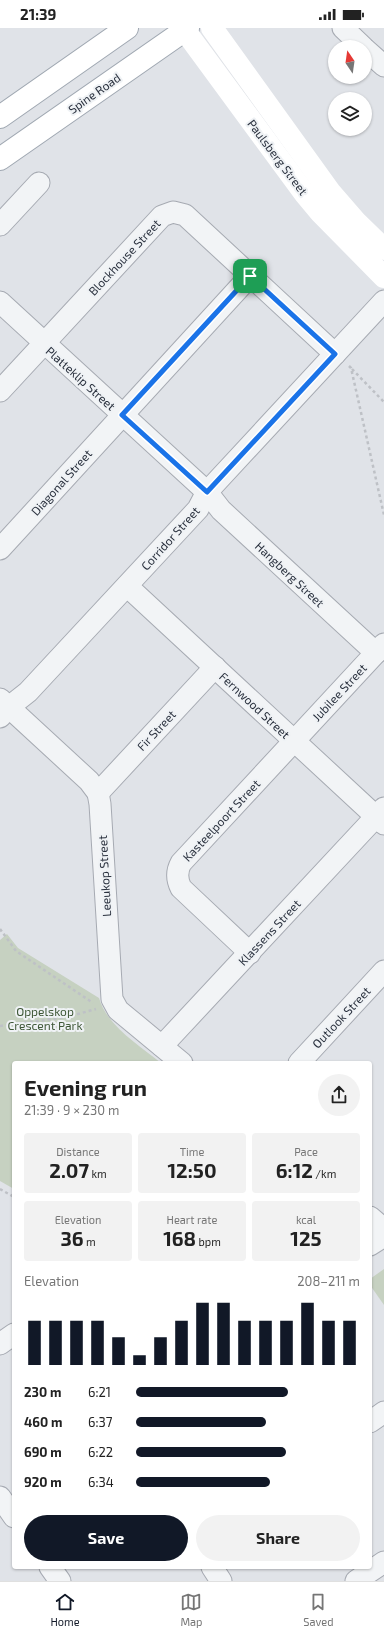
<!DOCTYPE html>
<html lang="en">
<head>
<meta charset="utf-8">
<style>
  body { margin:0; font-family:"Exo 2",sans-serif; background:#f2f2f2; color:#222; height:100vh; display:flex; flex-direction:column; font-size:15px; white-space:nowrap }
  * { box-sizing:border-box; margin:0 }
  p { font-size:13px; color:#767676 }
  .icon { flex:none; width:22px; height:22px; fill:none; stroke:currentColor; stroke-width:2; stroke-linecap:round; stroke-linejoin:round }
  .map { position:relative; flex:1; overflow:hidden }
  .side { position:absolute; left:12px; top:1033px; width:360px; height:508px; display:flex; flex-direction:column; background:#fff; border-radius:4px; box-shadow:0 1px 3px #0004 }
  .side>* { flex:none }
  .needle { width:26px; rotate:347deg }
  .tools { position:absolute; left:328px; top:12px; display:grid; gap:8px }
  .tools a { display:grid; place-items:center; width:44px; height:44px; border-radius:50%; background:#fff; box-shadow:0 1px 3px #0004; font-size:20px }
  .pin { position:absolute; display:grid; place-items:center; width:34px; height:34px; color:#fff; margin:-17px; border-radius:8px; box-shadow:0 2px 6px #0006 }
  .round { display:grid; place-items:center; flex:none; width:42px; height:42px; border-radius:21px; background:#f2f2f2 }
  .summary { display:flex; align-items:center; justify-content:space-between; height:68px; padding:0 12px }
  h1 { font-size:22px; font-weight:700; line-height:30px }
  .stats { display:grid; grid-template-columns:repeat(3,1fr); gap:6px; height:68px; padding:4px 12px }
  .stats div { display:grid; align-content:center; border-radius:4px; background:#f2f2f2; text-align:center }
  .stats b { font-size:20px; font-weight:700 }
  .stats small { font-size:11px; font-weight:400 }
  .stats p { font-size:11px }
  .chart { height:112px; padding:8px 12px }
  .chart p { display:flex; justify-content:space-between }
  .chart svg { width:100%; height:72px; margin-top:4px; stroke:#111827; stroke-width:6 }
  .button { display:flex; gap:8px; margin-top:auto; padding:8px 12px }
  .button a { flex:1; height:46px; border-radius:24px; background:#111827; color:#fff; font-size:16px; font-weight:700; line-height:46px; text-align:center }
  .button a+a { background:#f2f2f2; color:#222 }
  ul { padding:0 12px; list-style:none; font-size:13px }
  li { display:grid; grid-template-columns:64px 48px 1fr; align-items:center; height:30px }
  li i { height:10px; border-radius:5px; background:#111827 }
  .status { display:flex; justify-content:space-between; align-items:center; height:28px; padding:0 20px; background:#fff; direction:ltr }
  .status svg { height:11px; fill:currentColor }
  .dock { display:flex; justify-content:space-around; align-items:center; height:56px; border-top:1px solid #e0e0e0; background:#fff; font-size:11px; color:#767676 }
  .dock a { display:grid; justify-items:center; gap:2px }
  .dock .current { color:#111827 }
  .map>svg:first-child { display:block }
  .green { fill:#c6d1c1 }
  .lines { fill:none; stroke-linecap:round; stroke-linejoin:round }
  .street-casing { stroke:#a6aab2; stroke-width:23 }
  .primary-casing { stroke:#a0a8b2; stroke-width:24 }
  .path { stroke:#bec1c6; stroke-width:2.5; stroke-dasharray:3 3; stroke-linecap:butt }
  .street { stroke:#f2f4f6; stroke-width:21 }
  .secondary { stroke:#fff; stroke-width:22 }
  .primary { stroke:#fff; stroke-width:22 }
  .route-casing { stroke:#fff; stroke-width:8 }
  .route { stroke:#1a73e8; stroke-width:5 }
  .labels { text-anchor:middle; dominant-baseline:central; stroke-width:4; stroke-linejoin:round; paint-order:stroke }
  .street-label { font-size:12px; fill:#2a313e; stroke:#eff2f5 }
  .park-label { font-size:12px; fill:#3f5838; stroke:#eff2f5 }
</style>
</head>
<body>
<div class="status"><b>21:39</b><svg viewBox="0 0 49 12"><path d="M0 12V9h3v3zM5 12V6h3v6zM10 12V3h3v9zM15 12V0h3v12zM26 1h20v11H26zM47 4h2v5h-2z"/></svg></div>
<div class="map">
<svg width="384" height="1553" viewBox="0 0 384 1553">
  <rect width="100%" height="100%" fill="#e0e3e8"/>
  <g class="green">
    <path d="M 7,906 L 18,920 L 99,970 C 107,998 139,1017 161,1035 L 14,1035 L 14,1161 L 0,1153 L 0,912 Z"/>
    <path d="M 384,1241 L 384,1277 L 370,1257 L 370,1251 Z"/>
  </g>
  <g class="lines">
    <defs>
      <g id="street">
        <path d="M 343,0 L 363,19"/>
        <path d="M 365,21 L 384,38"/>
        <path d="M 0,197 L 39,155"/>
        <path d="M 0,274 L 207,464 L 221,482 L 376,625"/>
        <path d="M 0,363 L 162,188 L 173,184 L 185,187 L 335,326"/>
        <path d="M 0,521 L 250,248"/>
        <path d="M 127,558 L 384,796"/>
        <path d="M 0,671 L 89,753 L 98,765 L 100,776 L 112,971 L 118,982 L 182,1035"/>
        <path d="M 0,689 L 9,679 L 28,664 L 198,481 L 207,464 L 384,273"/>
        <path d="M 98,765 L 215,639"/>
        <path d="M 250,925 L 181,860 C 177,852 176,844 181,835 L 384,616"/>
        <path d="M 162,1018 L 384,780"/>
        <path d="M 299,1035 L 384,943"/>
        <path d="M 370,1189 L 384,1201"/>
        <path d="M 370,1217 L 384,1208"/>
        <path d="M 0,1316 L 14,1306"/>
        <path d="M 370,1394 L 384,1384"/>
        <path d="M 0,1469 L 14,1489"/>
        <path d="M 50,1539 L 60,1553"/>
        <path d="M 212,1539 L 221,1553"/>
        <path d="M 356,1553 L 384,1534"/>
      </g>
      <g id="primary">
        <path d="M 0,89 L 127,0"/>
        <path d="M 0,131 L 188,0"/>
      </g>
    </defs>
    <use href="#street" class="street-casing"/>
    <use href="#primary" class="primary-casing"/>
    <g class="path">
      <path d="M 349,338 L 351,340 L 384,487"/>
      <path d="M 352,341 L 384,374"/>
      <path d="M 0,901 L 16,923 L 93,975"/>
      <path d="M 0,998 L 67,989 L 96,981"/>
      <path d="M 0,1161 L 14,1169"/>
    </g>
    <use href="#street" class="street"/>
    <g class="secondary">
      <path d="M 183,0 L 305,166 L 320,184 L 384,249"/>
      <path d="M 212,0 L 330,164 L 356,194 L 384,221"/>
    </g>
    <use href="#primary" class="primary"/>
  </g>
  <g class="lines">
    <defs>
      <path id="route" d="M 250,248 L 335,326 L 207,464 L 122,387 Z"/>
    </defs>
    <use href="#route" class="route-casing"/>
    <use href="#route" class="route"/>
  </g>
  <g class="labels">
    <g class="street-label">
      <text transform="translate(94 65) rotate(-35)">Spine Road</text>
      <text transform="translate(278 129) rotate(53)">Paulsberg Street</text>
      <text transform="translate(124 229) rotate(-47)">Blockhouse Street</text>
      <text transform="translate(81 350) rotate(42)">Platteklip Street</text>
      <text transform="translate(61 454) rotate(-48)">Diagonal Street</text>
      <text transform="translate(170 510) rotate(-48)">Corridor Street</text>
      <text transform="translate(290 546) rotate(43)">Hangberg Street</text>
      <text transform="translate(339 664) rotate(-47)">Jubilee Street</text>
      <text transform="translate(255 677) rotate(43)">Fernwood Street</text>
      <text transform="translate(156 702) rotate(-47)">Fir Street</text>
      <text transform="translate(221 792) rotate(-47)">Kasteelpoort Street</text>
      <text transform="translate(104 848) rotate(-93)">Leeukop Street</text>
      <text transform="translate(269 904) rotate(-47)">Klassens Street</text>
      <text transform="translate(341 989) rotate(-47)">Outlook Street</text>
    </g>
    <g class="park-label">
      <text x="45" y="983">Oppelskop<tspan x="45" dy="14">Crescent Park</tspan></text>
    </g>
  </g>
</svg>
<div class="tools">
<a><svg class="needle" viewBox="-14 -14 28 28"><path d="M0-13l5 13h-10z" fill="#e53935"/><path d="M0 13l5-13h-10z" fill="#767676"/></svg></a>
<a><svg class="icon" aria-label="layers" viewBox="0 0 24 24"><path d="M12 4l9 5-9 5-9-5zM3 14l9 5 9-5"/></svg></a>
</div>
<div class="pin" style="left:250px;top:248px;background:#1e9e55"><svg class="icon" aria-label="arrive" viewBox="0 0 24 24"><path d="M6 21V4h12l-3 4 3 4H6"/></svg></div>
<section class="side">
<div class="summary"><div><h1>Evening run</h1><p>21:39 · 9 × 230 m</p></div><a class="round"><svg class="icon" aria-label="share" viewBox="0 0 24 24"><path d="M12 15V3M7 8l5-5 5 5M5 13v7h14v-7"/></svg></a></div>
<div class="stats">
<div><p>Distance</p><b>2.07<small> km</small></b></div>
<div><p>Time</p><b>12:50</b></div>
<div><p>Pace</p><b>6:12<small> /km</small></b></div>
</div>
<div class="stats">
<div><p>Elevation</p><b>36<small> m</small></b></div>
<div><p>Heart rate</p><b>168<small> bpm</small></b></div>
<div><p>kcal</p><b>125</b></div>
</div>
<div class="chart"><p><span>Elevation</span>208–211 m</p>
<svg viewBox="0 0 160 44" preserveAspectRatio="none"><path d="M5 44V17M15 44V17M25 44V17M35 44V17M45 44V27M55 44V38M65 44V27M75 44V17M85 44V6M95 44V6M105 44V17M115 44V17M125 44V17M135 44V6M145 44V17M155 44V17"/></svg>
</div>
<ul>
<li><b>230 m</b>6:21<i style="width:68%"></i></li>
<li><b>460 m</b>6:37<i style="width:58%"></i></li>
<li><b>690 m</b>6:22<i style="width:67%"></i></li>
<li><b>920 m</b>6:34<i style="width:60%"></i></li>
</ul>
<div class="button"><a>Save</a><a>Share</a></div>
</section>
</div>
<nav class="dock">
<a class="current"><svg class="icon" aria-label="home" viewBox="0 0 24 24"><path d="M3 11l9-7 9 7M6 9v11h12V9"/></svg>Home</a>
<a><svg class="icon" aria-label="map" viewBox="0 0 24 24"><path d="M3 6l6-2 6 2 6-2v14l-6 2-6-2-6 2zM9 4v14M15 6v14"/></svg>Map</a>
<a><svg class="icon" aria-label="saved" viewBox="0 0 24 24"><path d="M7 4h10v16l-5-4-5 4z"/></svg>Saved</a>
</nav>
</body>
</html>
